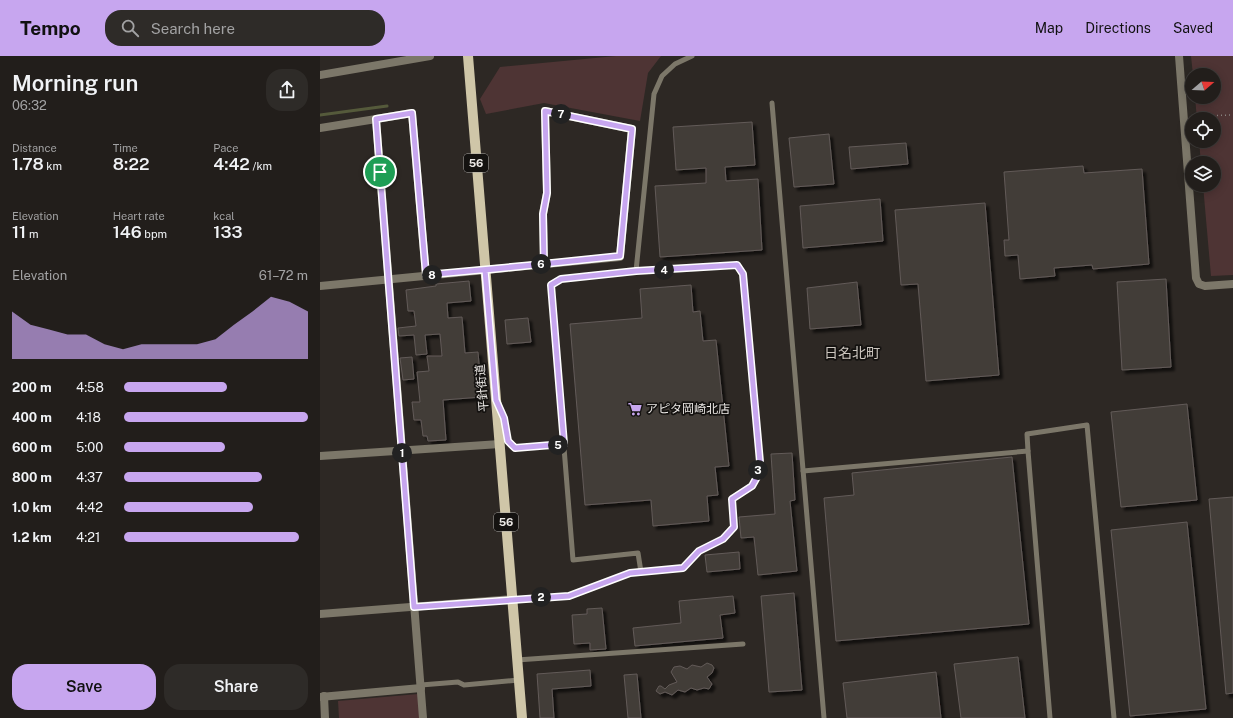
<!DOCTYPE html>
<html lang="en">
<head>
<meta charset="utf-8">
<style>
  body { margin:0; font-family:"Public Sans","Noto Sans JP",sans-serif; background:#2e2b28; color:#f1f3f6; height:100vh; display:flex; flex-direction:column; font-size:15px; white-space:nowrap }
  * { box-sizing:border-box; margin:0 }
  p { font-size:13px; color:#a2a2a3 }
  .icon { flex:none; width:22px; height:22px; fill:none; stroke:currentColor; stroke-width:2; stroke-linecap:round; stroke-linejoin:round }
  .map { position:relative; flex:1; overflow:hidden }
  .details { display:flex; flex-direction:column; background:#221e1b; width:320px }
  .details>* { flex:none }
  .needle { width:26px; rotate:71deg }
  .fabs { position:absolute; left:865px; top:12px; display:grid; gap:8px }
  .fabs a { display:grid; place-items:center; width:36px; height:36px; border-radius:50%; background:#221e1b; box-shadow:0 2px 10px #0003,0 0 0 1px #3f3c3a; font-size:20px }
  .pin { position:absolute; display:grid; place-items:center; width:34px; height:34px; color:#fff; margin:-17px; border:2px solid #fff; border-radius:50%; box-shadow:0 1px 4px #0007 }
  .km { position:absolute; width:20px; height:20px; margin:-10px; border-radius:50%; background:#222; color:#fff; font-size:11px; line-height:20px; text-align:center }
  .round { display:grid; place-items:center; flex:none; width:42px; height:42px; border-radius:16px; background:#2e2b28 }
  .overview { display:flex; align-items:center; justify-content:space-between; height:68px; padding:0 12px }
  h1 { font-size:22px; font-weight:600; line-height:30px }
  .stats { display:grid; grid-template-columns:repeat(3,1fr); gap:6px; height:68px; padding:4px 12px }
  .stats div { display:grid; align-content:center }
  .stats b { font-size:17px; font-weight:600 }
  .stats small { font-size:11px; font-weight:400 }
  .stats p { font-size:11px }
  .chart { height:112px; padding:8px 12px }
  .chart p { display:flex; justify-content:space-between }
  .chart svg { width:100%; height:72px; margin-top:4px; fill:#c7a6ef; opacity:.7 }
  .button { display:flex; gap:8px; margin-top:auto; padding:8px 12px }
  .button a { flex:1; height:46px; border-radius:16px; background:#c7a6ef; color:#111; font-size:16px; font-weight:600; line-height:46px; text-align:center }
  .button a+a { background:#2e2b28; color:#f1f3f6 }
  ul { padding:0 12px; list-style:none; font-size:13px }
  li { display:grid; grid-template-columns:64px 48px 1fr; align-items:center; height:30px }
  li i { height:10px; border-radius:5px; background:#c7a6ef }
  header { display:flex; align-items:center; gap:24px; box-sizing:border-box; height:56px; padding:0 20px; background:#c7a6ef; color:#111 }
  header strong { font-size:19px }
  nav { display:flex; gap:22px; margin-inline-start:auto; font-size:14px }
  .search { width:280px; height:36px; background:#2e2b28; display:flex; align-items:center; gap:10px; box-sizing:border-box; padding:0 14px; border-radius:16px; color:#a2a2a3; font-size:15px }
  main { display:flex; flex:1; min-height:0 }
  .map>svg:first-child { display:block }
  .green { fill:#4e3434 }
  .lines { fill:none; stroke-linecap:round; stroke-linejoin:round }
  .stream { stroke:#555a3b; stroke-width:3 }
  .building { fill:#433c39; stroke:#625b58; filter:url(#shadow) }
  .path { stroke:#888481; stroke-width:1.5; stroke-dasharray:1 3; stroke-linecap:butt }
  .service { stroke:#7c7769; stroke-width:5 }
  .minor { stroke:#7c7769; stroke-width:8 }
  .tertiary { stroke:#7c7769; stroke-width:8 }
  .primary { stroke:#cfc6a8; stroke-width:10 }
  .route-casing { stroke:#fff; stroke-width:8 }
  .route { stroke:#c7a6ef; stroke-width:5 }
  .labels { text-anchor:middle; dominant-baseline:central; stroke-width:3.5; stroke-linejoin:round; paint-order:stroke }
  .shield { fill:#141210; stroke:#aaa8a5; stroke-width:1 }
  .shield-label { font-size:11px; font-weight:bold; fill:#ebe8e5 }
  .street-label { font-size:12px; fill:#ebe8e5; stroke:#141210 }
  .poi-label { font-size:12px; fill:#ebe8e5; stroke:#141210; text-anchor:start }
  .quarter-label { font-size:14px; fill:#ccc6bf; stroke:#141210 }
</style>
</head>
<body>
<header>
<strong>Tempo</strong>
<div class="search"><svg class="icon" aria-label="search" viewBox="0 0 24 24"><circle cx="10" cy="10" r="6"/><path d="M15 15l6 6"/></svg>Search here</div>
<nav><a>Map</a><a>Directions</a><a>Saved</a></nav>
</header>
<main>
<section class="details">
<div class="overview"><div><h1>Morning run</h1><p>06:32</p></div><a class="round"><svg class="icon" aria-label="share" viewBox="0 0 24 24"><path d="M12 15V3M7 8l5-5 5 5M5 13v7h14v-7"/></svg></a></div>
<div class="stats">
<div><p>Distance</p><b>1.78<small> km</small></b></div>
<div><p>Time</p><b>8:22</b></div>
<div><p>Pace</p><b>4:42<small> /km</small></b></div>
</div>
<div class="stats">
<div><p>Elevation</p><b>11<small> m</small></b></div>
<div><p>Heart rate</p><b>146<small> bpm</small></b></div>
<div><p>kcal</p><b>133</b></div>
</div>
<div class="chart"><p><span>Elevation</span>61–72 m</p>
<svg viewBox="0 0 160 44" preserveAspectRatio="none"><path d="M0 44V15L10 23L20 26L30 29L40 29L50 35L60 38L70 35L80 35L90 35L100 35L110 32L120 23L130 15L140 6L150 9L160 15V44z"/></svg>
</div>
<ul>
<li><b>200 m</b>4:58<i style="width:56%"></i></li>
<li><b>400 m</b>4:18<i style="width:100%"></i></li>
<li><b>600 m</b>5:00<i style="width:55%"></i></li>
<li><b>800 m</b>4:37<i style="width:75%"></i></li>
<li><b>1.0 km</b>4:42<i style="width:70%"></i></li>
<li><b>1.2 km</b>4:21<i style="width:95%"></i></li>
</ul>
<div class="button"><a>Save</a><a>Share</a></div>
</section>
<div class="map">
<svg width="913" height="662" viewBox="0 0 913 662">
  <defs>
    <filter id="shadow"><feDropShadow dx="3.5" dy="3.5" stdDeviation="1" flood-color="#0009"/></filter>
  </defs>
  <rect width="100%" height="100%" fill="#2d2824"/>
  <g class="green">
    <path d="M 296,0 L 341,0 L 328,17 L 320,65 L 224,47 L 166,58 L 160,43 L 180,11 Z"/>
    <path d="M 871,0 L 913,0 L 913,219 L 891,220 L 883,129 L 894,129 L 894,107 L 881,107 L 879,85 L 894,85 L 894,63 L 877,63 L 875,41 L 894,41 L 894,19 L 873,19 Z"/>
    <path d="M 98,638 L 100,662 L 19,662 L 18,645 Z"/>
  </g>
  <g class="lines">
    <path class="stream" d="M 0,59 L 67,50"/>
  </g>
  <g class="building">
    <path d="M 432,66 L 435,109 L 405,111 L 406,125 L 438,123 L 442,194 L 340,201 L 335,130 L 386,127 L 386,112 L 356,114 L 353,71 Z"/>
    <path d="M 509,78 L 514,128 L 474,131 L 469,82 Z"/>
    <path d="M 586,87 L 588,108 L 531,113 L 529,91 Z"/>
    <path d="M 763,110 L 764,117 L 822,113 L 829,208 L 773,213 L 772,209 L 734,212 L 735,220 L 700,223 L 698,199 L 685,200 L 684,184 L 689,184 L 684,116 Z"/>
    <path d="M 560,143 L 563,185 L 483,192 L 480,150 Z"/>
    <path d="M 665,147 L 679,319 L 606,325 L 598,228 L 581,229 L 575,154 Z"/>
    <path d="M 846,223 L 851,311 L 802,314 L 797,226 Z"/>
    <path d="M 149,225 L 151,245 L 127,247 L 128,262 L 142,261 L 145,297 L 158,296 L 162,341 L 123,344 L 126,384 L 108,385 L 107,380 L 103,380 L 101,364 L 94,364 L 92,346 L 100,346 L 97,316 L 109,315 L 107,300 L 122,300 L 120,278 L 105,279 L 107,298 L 96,299 L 94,279 L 79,280 L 78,272 L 96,270 L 94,255 L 88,255 L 86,234 L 116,230 L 116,228 Z"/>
    <path d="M 537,226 L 541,269 L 490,273 L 487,232 Z"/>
    <path d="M 371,229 L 373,256 L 380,255 L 383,285 L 396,284 L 409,410 L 395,411 L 398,439 L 387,440 L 389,465 L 333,470 L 331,444 L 265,449 L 250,268 L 322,262 L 320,233 Z"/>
    <path d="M 208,262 L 211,286 L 187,288 L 185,264 Z"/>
    <path d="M 92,301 L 94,323 L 83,324 L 80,302 Z"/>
    <path d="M 867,348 L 877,444 L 801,451 L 791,356 Z"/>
    <path d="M 472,397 L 475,444 L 470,445 L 477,515 L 438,519 L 434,481 L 421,482 L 419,461 L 455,458 L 451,398 Z"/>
    <path d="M 692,401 L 709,568 L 516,585 L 504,442 L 534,439 L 532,417 Z"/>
    <path d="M 913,441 L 913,637 L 906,638 L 889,443 Z"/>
    <path d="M 867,466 L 886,653 L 810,660 L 791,474 Z"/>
    <path d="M 419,496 L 420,513 L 387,516 L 385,499 Z"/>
    <path d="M 474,537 L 482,634 L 449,636 L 441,540 Z"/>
    <path d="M 413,540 L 415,557 L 400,559 L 403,582 L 315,590 L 313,572 L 361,567 L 359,545 Z"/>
    <path d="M 282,552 L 286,593 L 270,594 L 270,587 L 254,588 L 252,559 L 267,558 L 267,553 Z"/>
    <path d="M 698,601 L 705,662 L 641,662 L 634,608 Z"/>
    <path d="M 387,607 L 392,609 L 394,612 L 392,617 L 387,621 L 392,628 L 389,633 L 384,632 L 377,634 L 371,632 L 365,636 L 358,634 L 352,639 L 345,636 L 340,638 L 336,635 L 339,630 L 341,630 L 345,633 L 349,629 L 357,626 L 351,616 L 354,611 L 360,610 L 367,613 L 372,609 L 381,611 Z"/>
    <path d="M 270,614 L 271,630 L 232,633 L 234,662 L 220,662 L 217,618 Z"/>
    <path d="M 616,616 L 621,662 L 527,662 L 523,627 Z"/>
    <path d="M 317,618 L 321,662 L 308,662 L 304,619 Z"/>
  </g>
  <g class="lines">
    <path class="path" d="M 873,60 L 913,59"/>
    <g class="service">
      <path d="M 452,47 L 504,662"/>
      <path d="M 180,352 L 184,362 L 188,385 L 195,392 L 244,388"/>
      <path d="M 708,395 L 730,662"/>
      <path d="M 483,415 L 708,395 L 707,378 L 767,369 L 794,662"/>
      <path d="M 321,516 L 318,497 L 253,504 L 231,229 L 241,223 L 316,215 L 334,38 L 342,20 L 355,8 L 372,0"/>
      <path d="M 192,543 L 249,540 L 310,517 L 363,512 L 379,495 L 403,483 L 414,471 L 412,443 L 432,430 L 437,421 L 440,406 L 423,218 L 417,209 L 316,215"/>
      <path d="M 197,604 L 423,588"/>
      <path d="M 101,629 L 138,626 L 144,629 L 199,624"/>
    </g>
    <g class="minor">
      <path d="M 859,0 L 876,222 L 879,228 L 885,230 L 913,228"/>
      <path d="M 56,63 L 92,57 L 106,219"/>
      <path d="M 0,72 L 56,63 L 103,662"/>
      <path d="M 0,230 L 300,201 L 312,73 L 225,55 L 227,137 L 223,158 L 224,208"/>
      <path d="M 0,400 L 180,388"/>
      <path d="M 0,558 L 192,543"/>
      <path d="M 4,640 L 5,662"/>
      <path d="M 0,641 L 101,632"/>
    </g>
    <path class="tertiary" d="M 0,19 L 110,0"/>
    <path class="primary" d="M 148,0 L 202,662"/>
  </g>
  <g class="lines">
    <defs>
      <path id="route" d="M 60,116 L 94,551 L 249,540 L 310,517 L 363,512 L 379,495 L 403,483 L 414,471 L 412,443 L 432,430 L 437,421 L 440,406 L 423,218 L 417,209 L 316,215 L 241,223 L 231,229 L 244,388 L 195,392 L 188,385 L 184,362 L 176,344 L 165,214 L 300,200 L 312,73 L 225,55 L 227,137 L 223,158 L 224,208 L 106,219 L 92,57 L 56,63 L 60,116"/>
    </defs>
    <use href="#route" class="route-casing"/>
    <use href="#route" class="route"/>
  </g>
  <defs>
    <symbol id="supermarket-bare" viewBox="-9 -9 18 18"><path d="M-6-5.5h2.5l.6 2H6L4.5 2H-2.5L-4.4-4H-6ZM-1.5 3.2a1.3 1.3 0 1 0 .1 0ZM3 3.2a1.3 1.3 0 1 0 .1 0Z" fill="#c7a6ef" stroke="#141210" stroke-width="2.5" paint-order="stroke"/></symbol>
  </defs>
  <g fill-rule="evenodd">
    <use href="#supermarket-bare" x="305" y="343" width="20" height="20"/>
  </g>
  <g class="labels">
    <g class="shield">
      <rect x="144" y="98" width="24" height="18" rx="3"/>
      <rect x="174" y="457" width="24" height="18" rx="3"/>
    </g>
    <g class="shield-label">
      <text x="156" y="107">56</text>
      <text x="186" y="466">56</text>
    </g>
    <g class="street-label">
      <text transform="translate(162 332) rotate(-95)">平針街道</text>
    </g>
    <g class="poi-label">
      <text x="326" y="353">アピタ岡崎北店</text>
    </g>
    <g class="quarter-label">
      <text x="532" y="297">日名北町</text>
    </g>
  </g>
</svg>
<div class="fabs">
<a><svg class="needle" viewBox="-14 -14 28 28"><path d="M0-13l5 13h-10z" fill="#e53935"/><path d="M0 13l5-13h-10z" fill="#a2a2a3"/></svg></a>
<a><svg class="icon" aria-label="locate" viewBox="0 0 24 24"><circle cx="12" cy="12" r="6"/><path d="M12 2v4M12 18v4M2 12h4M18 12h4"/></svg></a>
<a><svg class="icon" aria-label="layers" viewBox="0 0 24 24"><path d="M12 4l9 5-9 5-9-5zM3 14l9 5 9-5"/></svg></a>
</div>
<div class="pin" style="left:60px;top:116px;background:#1e9e55"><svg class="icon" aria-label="arrive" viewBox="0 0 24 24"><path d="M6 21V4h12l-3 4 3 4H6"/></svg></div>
<b class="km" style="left:82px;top:397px">1</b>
<b class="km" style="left:221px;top:541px">2</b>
<b class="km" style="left:438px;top:414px">3</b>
<b class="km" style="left:344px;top:214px">4</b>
<b class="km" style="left:238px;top:389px">5</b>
<b class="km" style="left:221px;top:208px">6</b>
<b class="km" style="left:241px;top:58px">7</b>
<b class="km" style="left:112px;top:219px">8</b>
</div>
</main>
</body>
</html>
